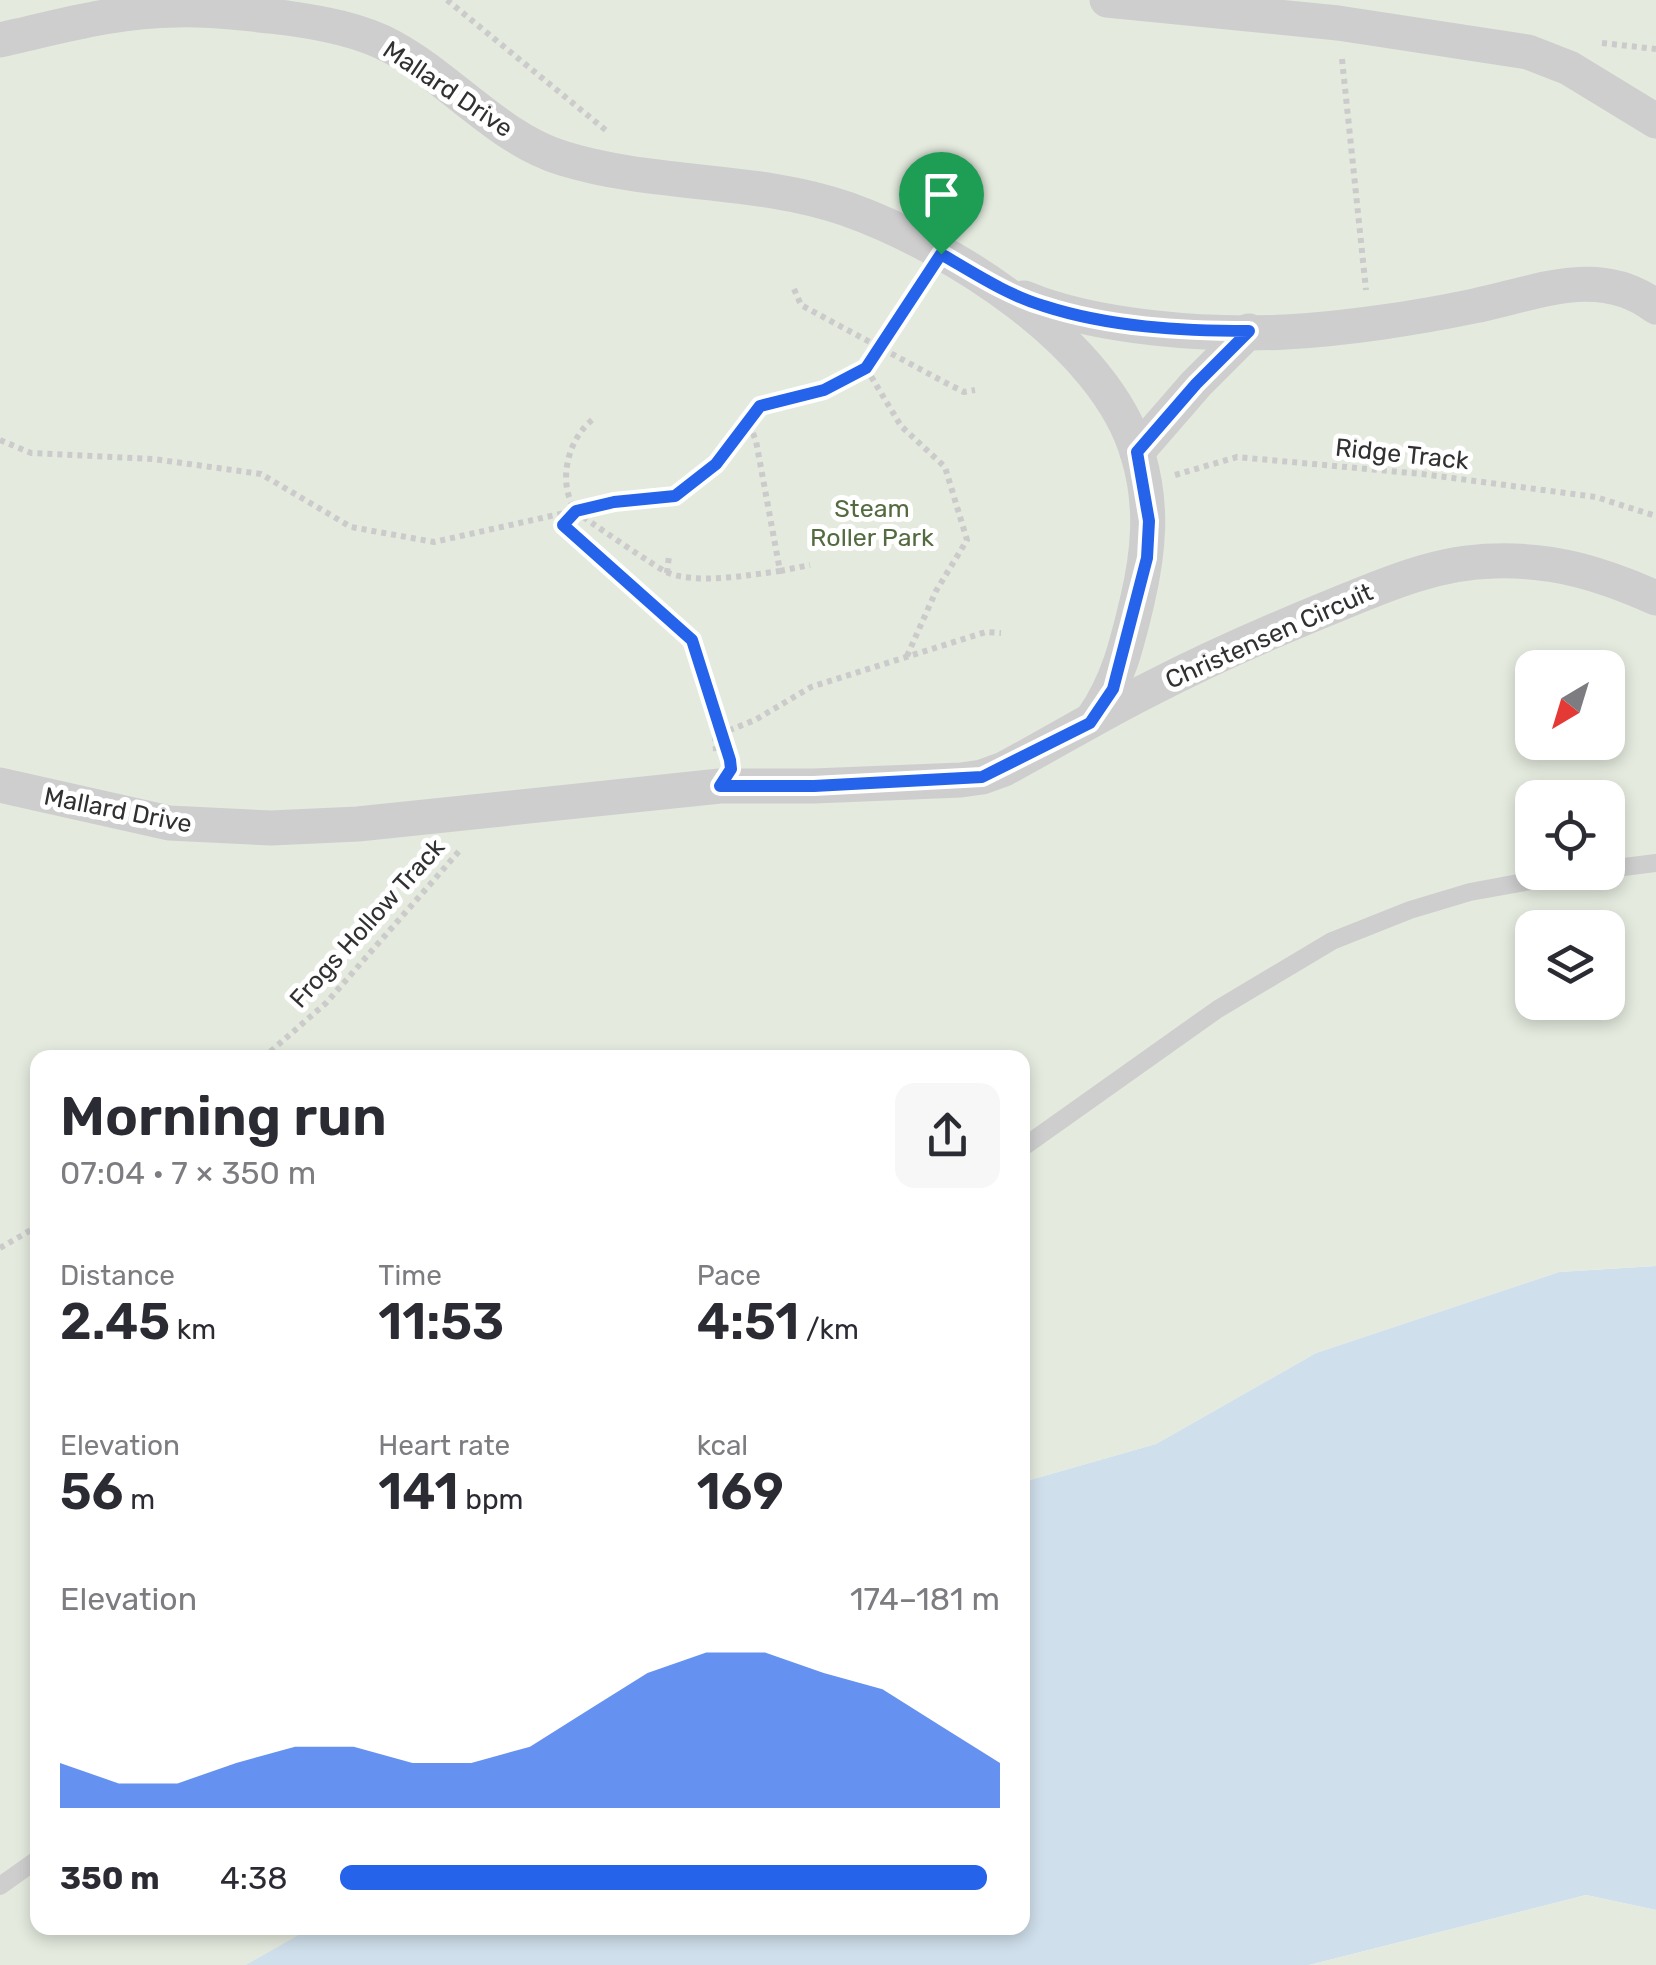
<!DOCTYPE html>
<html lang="en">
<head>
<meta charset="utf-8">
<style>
  body { margin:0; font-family:Rubik,sans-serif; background:#f7f7f7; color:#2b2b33; height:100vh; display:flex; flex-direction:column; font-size:38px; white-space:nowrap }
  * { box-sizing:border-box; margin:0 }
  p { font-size:32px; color:#7c7c81 }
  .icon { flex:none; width:55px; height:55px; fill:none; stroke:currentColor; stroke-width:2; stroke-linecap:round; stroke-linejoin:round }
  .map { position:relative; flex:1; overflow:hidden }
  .drawer { position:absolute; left:30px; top:1050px; width:1000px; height:885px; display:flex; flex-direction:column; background:#fff; border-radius:20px; box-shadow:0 5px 15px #0003 }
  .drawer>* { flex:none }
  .needle { width:65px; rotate:218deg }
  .controls { position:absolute; left:1515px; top:650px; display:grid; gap:20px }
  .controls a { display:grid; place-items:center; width:110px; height:110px; border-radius:20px; background:#fff; box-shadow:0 5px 15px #0003; font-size:50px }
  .pin { position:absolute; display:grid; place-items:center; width:85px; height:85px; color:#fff; margin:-102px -42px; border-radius:50% 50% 50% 0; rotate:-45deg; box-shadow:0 0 10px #0007 }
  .pin .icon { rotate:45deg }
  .round { display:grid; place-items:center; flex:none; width:105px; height:105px; border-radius:20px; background:#f7f7f7 }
  .head { display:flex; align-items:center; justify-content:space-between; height:170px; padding:0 30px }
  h1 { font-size:55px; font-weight:600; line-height:75px }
  .figures { display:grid; grid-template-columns:repeat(3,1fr); gap:15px; height:170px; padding:10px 30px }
  .figures div { display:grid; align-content:center }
  .figures b { font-size:50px; font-weight:600 }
  .figures small { font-size:28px; font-weight:400 }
  .figures p { font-size:28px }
  .chart { height:280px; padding:20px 30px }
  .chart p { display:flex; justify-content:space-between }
  .chart svg { width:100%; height:180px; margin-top:10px; fill:#2563eb; opacity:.7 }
  ul { padding:0 30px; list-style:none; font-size:32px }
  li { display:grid; grid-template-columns:160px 120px 1fr; align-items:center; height:75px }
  li i { height:25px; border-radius:12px; background:#2563eb }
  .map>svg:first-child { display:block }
  .green { fill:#e4eade; fill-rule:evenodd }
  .water { fill:#cfdfeb }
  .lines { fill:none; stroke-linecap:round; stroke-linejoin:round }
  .path { stroke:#cbcbcb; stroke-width:6; stroke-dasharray:5 5; stroke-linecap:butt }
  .lane { stroke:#cecece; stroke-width:18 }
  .street { stroke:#cecece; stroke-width:35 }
  .route-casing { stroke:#fff; stroke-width:20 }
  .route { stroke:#2563eb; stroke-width:12 }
  .labels { text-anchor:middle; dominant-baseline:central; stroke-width:10; stroke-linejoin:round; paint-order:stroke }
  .street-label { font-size:25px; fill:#313131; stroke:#fff }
  .park-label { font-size:25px; fill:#546b41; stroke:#fff }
</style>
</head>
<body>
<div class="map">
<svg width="1656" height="1965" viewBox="0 0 1656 1965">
  <rect width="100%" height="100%" fill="#fff"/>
  <g class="green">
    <path d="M 0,0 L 1656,0 L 1656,1266 L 1559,1272 L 1316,1353 L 1156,1444 L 1023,1482 L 1022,1058 L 38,1058 L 38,1928 L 313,1928 L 249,1965 L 0,1965 ZM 1532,668 L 1608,668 L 1608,742 L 1532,742 ZM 1532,798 L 1608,798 L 1608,872 L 1532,872 ZM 1532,928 L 1608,928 L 1608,1002 L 1532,1002 Z"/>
    <path d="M 1586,1895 L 1656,1910 L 1656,1965 L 1309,1965 Z"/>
  </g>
  <path class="water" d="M 1656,1266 L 1656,1910 L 1586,1895 L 1309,1965 L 246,1965 L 311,1928 L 1022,1928 L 1023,1482 L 1156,1444 L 1316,1353 L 1559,1272 Z"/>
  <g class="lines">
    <g class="path">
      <path d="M 447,0 L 608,132"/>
      <path d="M 1602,43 L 1656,49"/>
      <path d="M 1342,59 L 1366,290"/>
      <path d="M 794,289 L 801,305 L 946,383 L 964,392 L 975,390"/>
      <path d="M 866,368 L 901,426 L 945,467 L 967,540 L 936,591 L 907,656"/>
      <path d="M 592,420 C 567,440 557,484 576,511 C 580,516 658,568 666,572 C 695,585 749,575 780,571 L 756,441 L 748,421"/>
      <path d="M 0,440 L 31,453 L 153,459 L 261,474 L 351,527 L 434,542 L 614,502 L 675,496 L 716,464 L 760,406 L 824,390 L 866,368 L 925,280"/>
      <path d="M 1175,475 L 1237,457 L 1422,474 L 1596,497 L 1656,516"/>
      <path d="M 576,512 L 563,525 L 692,640 L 727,751"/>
      <path d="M 780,571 L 810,565"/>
      <path d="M 667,573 L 669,556"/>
      <path d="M 716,751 L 715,736 L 755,720 L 811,687 L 986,632 L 1001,633"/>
      <path d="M 263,1058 L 326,1003 L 461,849"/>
      <path d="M 0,1248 L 38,1226"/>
    </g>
    <g class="lane">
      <path d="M 1608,869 L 1656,863"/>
      <path d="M 1022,1148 L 1218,1009 L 1332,941 L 1410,910 L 1470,892 L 1579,872"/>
      <path d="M 0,1886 L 38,1859"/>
    </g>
    <g class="street">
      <path d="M 1107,0 L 1338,23 L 1528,52 L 1569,68 L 1656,121"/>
      <path d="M 0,40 C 58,27 117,10 177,10 C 214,9 251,14 287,18 C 322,23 361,30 392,47 C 451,79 498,138 562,158 C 655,187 756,177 847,209 C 951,246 1106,343 1138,455 C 1153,505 1149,551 1137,602 C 1127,644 1118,682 1093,718"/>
      <path d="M 1024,298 C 1096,328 1208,336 1286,332 C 1344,329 1417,318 1474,306 C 1535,294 1599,263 1656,307"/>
      <path d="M 1137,452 L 1196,384 L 1249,331"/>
      <path d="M 0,785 L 169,823 L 271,828 L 358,824 L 720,786 L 814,786 L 961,780 L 982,777 L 1004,769 C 1054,742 1102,713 1152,688 C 1208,659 1267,633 1326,609 C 1380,587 1434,562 1494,561 C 1554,559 1602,574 1656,598"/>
    </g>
  </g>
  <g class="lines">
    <defs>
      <path id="route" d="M 941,254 C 974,273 1007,295 1044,306 C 1109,327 1181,331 1249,331 L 1196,384 L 1137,452 L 1149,521 L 1147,558 L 1113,689 L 1090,723 L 982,777 L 814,786 L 720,786 L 731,769 L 730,760 L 692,640 L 563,525 L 576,511 L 614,502 L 675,496 L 716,464 L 760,406 L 824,390 L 866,368 Z"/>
    </defs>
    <use href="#route" class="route-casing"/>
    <use href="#route" class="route"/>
  </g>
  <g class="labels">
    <g class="street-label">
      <text transform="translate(448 89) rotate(34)">Mallard Drive</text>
      <text transform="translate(1402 454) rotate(6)">Ridge Track</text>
      <text transform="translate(1269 636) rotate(-24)">Christensen Circuit</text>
      <text transform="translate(118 810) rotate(11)">Mallard Drive</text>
      <text transform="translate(367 923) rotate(-48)">Frogs Hollow Track</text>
    </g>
    <g class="park-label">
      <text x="872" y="508">Steam<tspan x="872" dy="29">Roller Park</tspan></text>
    </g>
  </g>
</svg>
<div class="controls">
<a><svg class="needle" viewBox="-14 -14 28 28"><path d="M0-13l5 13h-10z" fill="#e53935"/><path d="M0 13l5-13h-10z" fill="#7c7c81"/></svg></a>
<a><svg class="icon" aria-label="locate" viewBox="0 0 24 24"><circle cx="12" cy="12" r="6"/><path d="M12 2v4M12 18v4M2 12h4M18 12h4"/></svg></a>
<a><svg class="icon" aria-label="layers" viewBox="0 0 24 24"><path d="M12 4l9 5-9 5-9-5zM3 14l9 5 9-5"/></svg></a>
</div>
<div class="pin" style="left:941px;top:254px;background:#1e9e55"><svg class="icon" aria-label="arrive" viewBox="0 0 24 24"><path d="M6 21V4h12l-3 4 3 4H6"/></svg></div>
<section class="drawer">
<div class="head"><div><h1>Morning run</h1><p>07:04 · 7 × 350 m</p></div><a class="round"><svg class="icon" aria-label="share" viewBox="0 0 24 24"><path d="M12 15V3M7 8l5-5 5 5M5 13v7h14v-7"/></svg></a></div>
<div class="figures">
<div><p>Distance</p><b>2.45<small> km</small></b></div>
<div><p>Time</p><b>11:53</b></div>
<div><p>Pace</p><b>4:51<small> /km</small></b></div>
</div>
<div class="figures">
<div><p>Elevation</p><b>56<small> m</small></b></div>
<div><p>Heart rate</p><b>141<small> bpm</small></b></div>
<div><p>kcal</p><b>169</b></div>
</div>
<div class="chart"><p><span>Elevation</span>174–181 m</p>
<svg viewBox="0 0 160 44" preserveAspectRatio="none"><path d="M0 44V33L10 38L20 38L30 33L40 29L50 29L60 33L70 33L80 29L90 20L100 11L110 6L120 6L130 11L140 15L150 24L160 33V44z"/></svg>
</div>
<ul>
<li><b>350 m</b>4:38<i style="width:98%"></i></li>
</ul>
</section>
</div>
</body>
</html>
